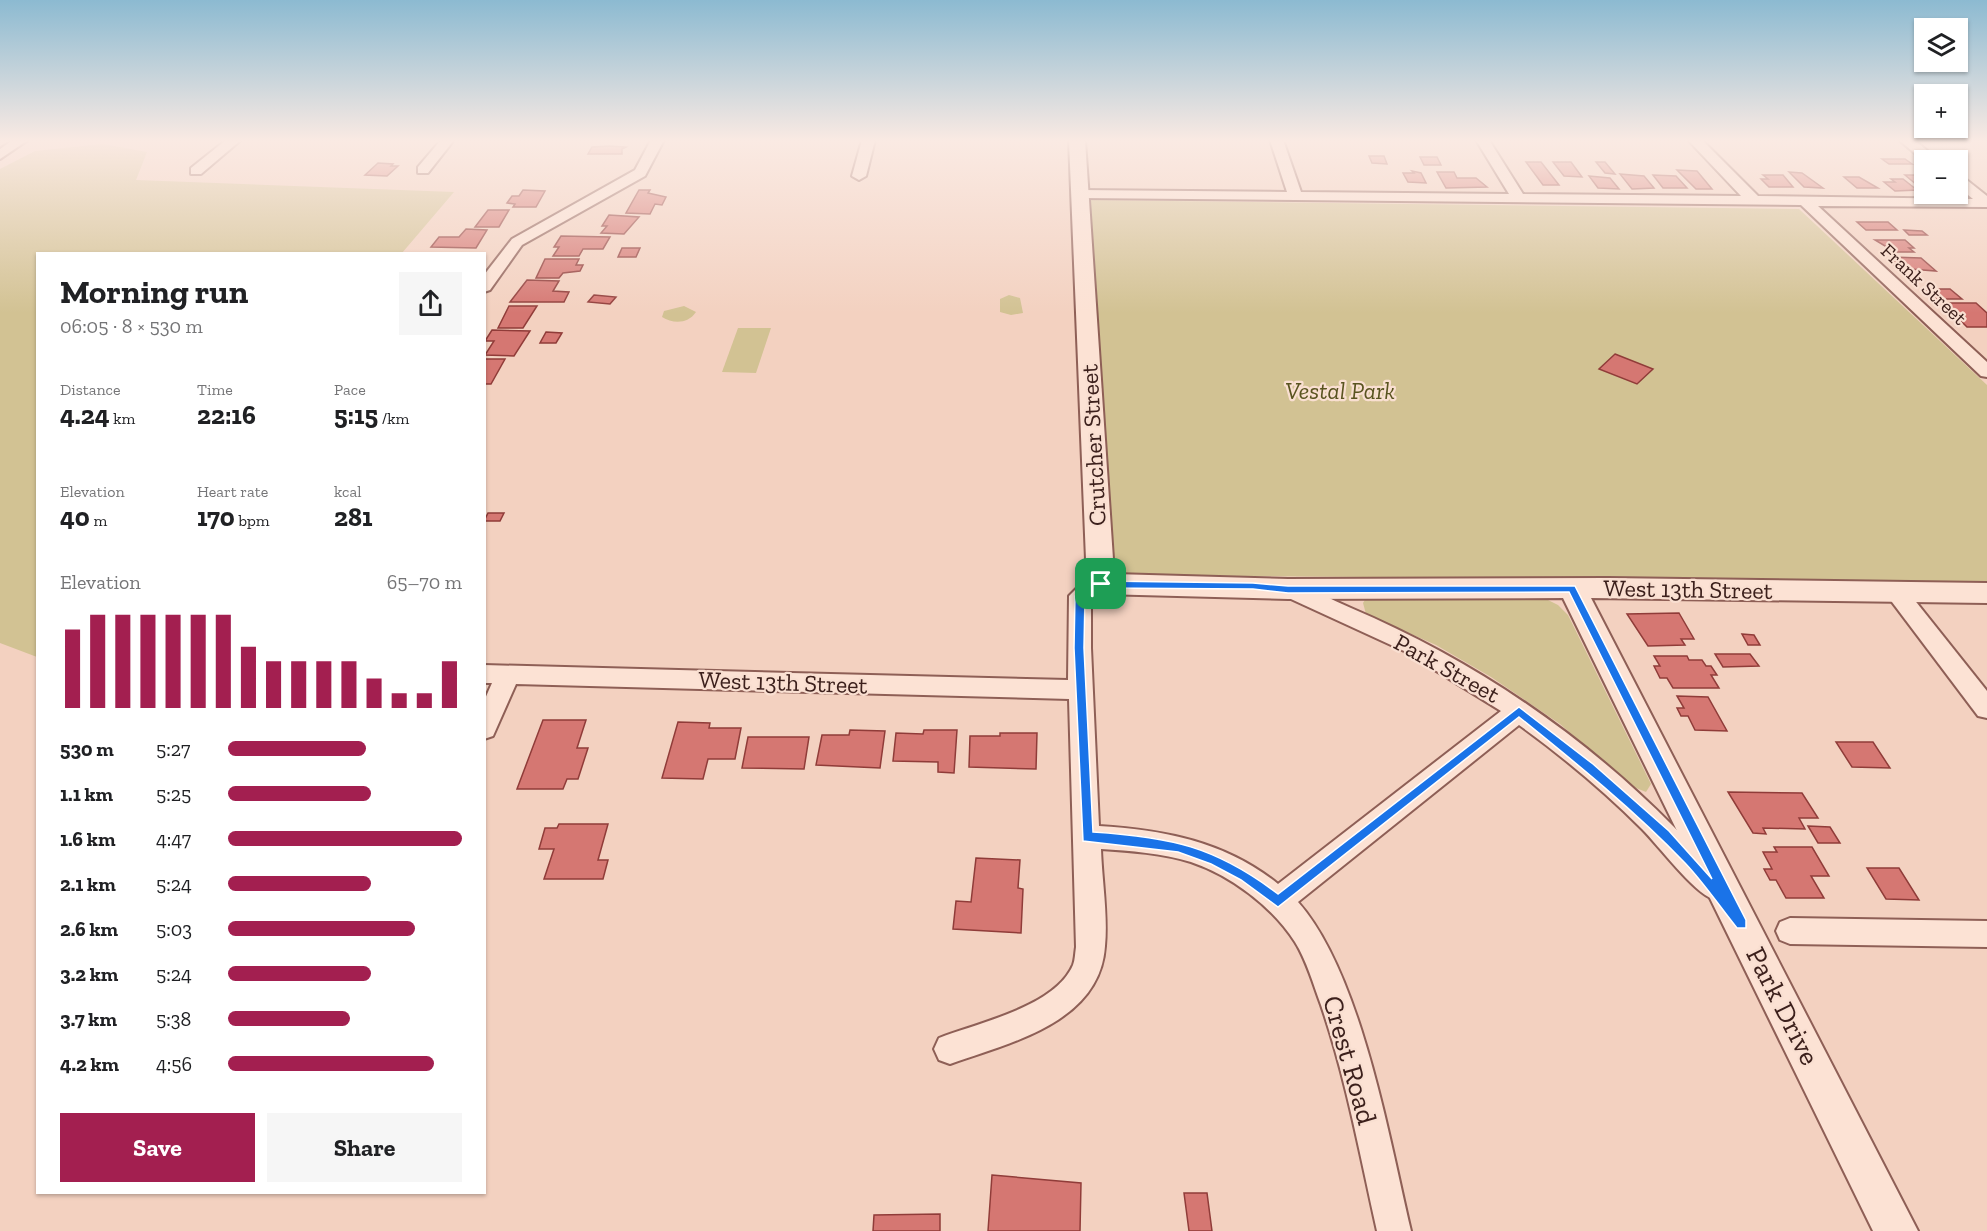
<!DOCTYPE html>
<html lang="en">
<head>
<meta charset="utf-8">
<style>
  body { margin:0; font-family:"Zilla Slab",serif; background:#f6f6f6; color:#202124; height:100vh; display:flex; flex-direction:column; font-size:22px; white-space:nowrap }
  * { box-sizing:border-box; margin:0 }
  p { font-size:20px; color:#757577 }
  .icon { flex:none; width:33px; height:33px; fill:none; stroke:currentColor; stroke-width:2; stroke-linecap:round; stroke-linejoin:round }
  .map { position:relative; flex:1; overflow:hidden }
  .drawer { position:absolute; left:36px; top:252px; width:450px; height:942px; display:flex; flex-direction:column; background:#fff; border-radius:0px; box-shadow:0 2px 4px #0004 }
  .drawer>* { flex:none }
  .controls { position:absolute; left:1914px; top:18px; display:grid; gap:12px }
  .controls a { display:grid; place-items:center; width:54px; height:54px; border-radius:0px; background:#fff; box-shadow:0 2px 4px #0004; font-size:30px }
  .pin { position:absolute; display:grid; place-items:center; width:51px; height:51px; color:#fff; margin:-26px; border-radius:12px; box-shadow:0 3px 9px #0006 }
  .round { display:grid; place-items:center; flex:none; width:63px; height:63px; border-radius:0px; background:#f6f6f6 }
  .summary { display:flex; align-items:center; justify-content:space-between; height:102px; padding:0 24px }
  h1 { font-size:33px; font-weight:800; line-height:45px }
  .stats { display:grid; grid-template-columns:repeat(3,1fr); gap:9px; height:102px; padding:6px 24px }
  .stats div { display:grid; align-content:center }
  .stats b { font-size:26px; font-weight:800 }
  .stats small { font-size:16px; font-weight:400 }
  .stats p { font-size:16px }
  .chart { height:168px; padding:12px 24px }
  .chart p { display:flex; justify-content:space-between }
  .chart svg { width:100%; height:108px; margin-top:6px; stroke:#a31f50; stroke-width:6 }
  .action { display:flex; gap:12px; margin-top:auto; padding:12px 24px }
  .action a { flex:1; height:69px; border-radius:0px; background:#a31f50; color:#fff; font-size:24px; font-weight:800; line-height:69px; text-align:center }
  .action a+a { background:#f6f6f6; color:#202124 }
  ul { padding:0 24px; list-style:none; font-size:20px }
  li { display:grid; grid-template-columns:96px 72px 1fr; align-items:center; height:45px }
  li i { height:15px; border-radius:8px; background:#a31f50 }
  .map>svg:first-child { display:block }
  .green { fill:#d2c293 }
  .building { fill:#d57772; stroke:#903c39; stroke-width:1.5 }
  .lines { fill:none; stroke-linecap:round; stroke-linejoin:round }
  .minor-casing { stroke:#8e5f56; stroke-width:4 }
  .tertiary-casing { stroke:#8e5f56; stroke-width:4 }
  .minor { fill:#fce2d4; fill-rule:evenodd }
  .tertiary { fill:#fce2d4; fill-rule:evenodd }
  .route { fill:#1a73e8; stroke:#fff; stroke-width:1.5; fill-rule:evenodd }
  .labels { text-anchor:middle; dominant-baseline:central; stroke-width:4.5; stroke-linejoin:round; paint-order:stroke }
  .far-street-label { font-size:20px; fill:#3c201c; stroke:#f9dfd1 }
  .park-label { font-size:24px; font-style:italic; fill:#5a5420; stroke:#f9dfd1 }
  .street-label { font-size:24px; fill:#3c201c; stroke:#f9dfd1 }
  .near-street-label { font-size:28px; fill:#3c201c; stroke:#f9dfd1 }
</style>
</head>
<body>
<div class="map">
<svg width="1987" height="1231" viewBox="0 0 1987 1231">
  <rect width="100%" height="100%" fill="#f3d1c0"/>
  <g class="green">
    <path d="M 103,144 L 147,152 L 136,180 L 454,192 L 402,253 L 38,254 L 37,657 L 0,643 L 0,169 L 35,151 Z"/>
    <path d="M 1088,200 L 1799,209 L 1987,385 L 1987,582 L 1123,575 L 1113,562 Z"/>
    <path d="M 1009,295 L 1020,298 L 1023,313 L 1011,315 L 1000,312 L 1000,299 Z"/>
    <path d="M 684,306 L 696,312 C 688,324 673,324 662,317 L 664,311 Z"/>
    <path d="M 738,328 L 771,328 L 756,373 L 722,372 Z"/>
    <path d="M 1366,598 L 1544,598 L 1558,605 L 1568,615 L 1651,784 L 1646,792 L 1631,786 L 1560,724 L 1491,677 L 1436,645 L 1366,614 L 1363,603 Z"/>
  </g>
  <g class="building">
    <path d="M 610,146 L 626,147 L 622,149 L 622,154 L 588,154 L 592,147 Z"/>
    <path d="M 1369,156 L 1384,156 L 1387,164 L 1372,163 Z"/>
    <path d="M 1420,157 L 1437,157 L 1441,165 L 1424,165 Z"/>
    <path d="M 1882,159 L 1905,159 L 1912,164 L 1889,164 Z"/>
    <path d="M 1526,162 L 1541,162 L 1559,185 L 1543,185 Z"/>
    <path d="M 1553,162 L 1571,162 L 1582,177 L 1564,176 Z"/>
    <path d="M 1596,162 L 1605,162 L 1615,174 L 1605,173 Z"/>
    <path d="M 378,163 L 393,164 L 391,166 L 398,166 L 387,176 L 365,175 Z"/>
    <path d="M 1677,170 L 1697,171 L 1712,189 L 1696,189 Z"/>
    <path d="M 1412,171 L 1421,173 L 1426,183 L 1408,182 L 1403,173 L 1414,173 Z"/>
    <path d="M 1437,172 L 1454,172 L 1457,178 L 1476,178 L 1487,187 L 1446,188 Z"/>
    <path d="M 1789,172 L 1802,173 L 1823,188 L 1804,187 Z"/>
    <path d="M 1620,174 L 1644,176 L 1654,188 L 1632,189 Z"/>
    <path d="M 1653,175 L 1676,176 L 1687,188 L 1663,188 Z"/>
    <path d="M 1763,175 L 1783,175 L 1793,187 L 1769,187 L 1761,179 L 1768,179 Z"/>
    <path d="M 1905,175 L 1924,175 L 1924,191 Z"/>
    <path d="M 1589,176 L 1610,178 L 1619,189 L 1598,188 Z"/>
    <path d="M 1844,177 L 1859,177 L 1878,188 L 1857,188 Z"/>
    <path d="M 1891,179 L 1903,179 L 1917,190 L 1895,191 L 1884,182 L 1895,182 Z"/>
    <path d="M 523,190 L 545,191 L 536,207 L 513,207 L 515,204 L 507,203 L 512,196 L 519,196 Z"/>
    <path d="M 639,190 L 650,190 L 648,193 L 666,197 L 662,205 L 655,204 L 650,214 L 626,213 Z"/>
    <path d="M 488,210 L 509,210 L 499,227 L 475,227 Z"/>
    <path d="M 609,215 L 639,217 L 624,234 L 601,233 L 607,226 L 602,226 Z"/>
    <path d="M 1857,222 L 1888,222 L 1897,230 L 1866,230 Z"/>
    <path d="M 466,229 L 487,230 L 476,248 L 431,247 L 439,237 L 459,237 Z"/>
    <path d="M 1904,230 L 1922,231 L 1927,235 L 1909,235 Z"/>
    <path d="M 561,236 L 610,237 L 603,249 L 583,249 L 579,256 L 553,256 L 559,247 L 554,247 Z"/>
    <path d="M 1875,240 L 1905,240 L 1914,248 L 1909,248 L 1914,252 L 1895,252 Z"/>
    <path d="M 622,248 L 640,248 L 636,257 L 618,257 Z"/>
    <path d="M 1891,257 L 1921,258 L 1936,271 L 1897,268 L 1889,261 L 1895,261 Z"/>
    <path d="M 545,259 L 579,259 L 576,265 L 583,265 L 580,271 L 563,273 L 559,278 L 536,278 Z"/>
    <path d="M 527,280 L 559,281 L 553,291 L 569,292 L 564,302 L 510,302 Z"/>
    <path d="M 1925,289 L 1950,289 L 1962,299 L 1936,299 Z"/>
    <path d="M 594,295 L 616,297 L 610,304 L 588,302 Z"/>
    <path d="M 1943,303 L 1976,303 L 1987,313 L 1987,327 L 1967,327 Z"/>
    <path d="M 509,306 L 537,306 L 523,328 L 498,328 Z"/>
    <path d="M 492,330 L 530,331 L 514,356 L 485,355 L 494,341 L 485,341 Z"/>
    <path d="M 546,332 L 562,333 L 556,343 L 540,343 Z"/>
    <path d="M 1615,354 L 1653,369 L 1637,384 L 1599,369 Z"/>
    <path d="M 484,359 L 505,359 L 491,384 L 484,384 Z"/>
    <path d="M 488,513 L 504,513 L 500,521 L 484,521 Z"/>
    <path d="M 1679,613 L 1694,639 L 1681,639 L 1685,645 L 1648,646 L 1627,614 Z"/>
    <path d="M 1742,634 L 1754,635 L 1760,645 L 1748,645 Z"/>
    <path d="M 1715,654 L 1750,654 L 1759,666 L 1723,667 Z"/>
    <path d="M 1654,656 L 1687,656 L 1689,660 L 1702,660 L 1706,666 L 1711,666 L 1717,675 L 1711,675 L 1719,688 L 1673,688 L 1667,678 L 1660,678 L 1654,666 L 1660,666 Z"/>
    <path d="M 1677,696 L 1708,697 L 1727,731 L 1695,730 L 1688,716 L 1681,716 L 1677,708 L 1684,708 Z"/>
    <path d="M 543,720 L 586,720 L 577,748 L 588,748 L 578,779 L 567,779 L 563,789 L 517,789 Z"/>
    <path d="M 678,722 L 710,723 L 709,728 L 741,728 L 735,759 L 708,759 L 703,779 L 662,778 Z"/>
    <path d="M 850,730 L 885,731 L 880,768 L 816,765 L 822,735 L 849,735 Z"/>
    <path d="M 924,730 L 957,730 L 954,773 L 938,772 L 938,762 L 893,761 L 896,733 L 923,734 Z"/>
    <path d="M 1000,733 L 1037,733 L 1036,769 L 969,767 L 970,736 L 1000,736 Z"/>
    <path d="M 748,737 L 809,737 L 804,769 L 742,768 Z"/>
    <path d="M 1836,742 L 1873,742 L 1890,768 L 1852,767 Z"/>
    <path d="M 1728,792 L 1802,793 L 1818,818 L 1799,818 L 1805,829 L 1763,828 L 1766,834 L 1753,833 Z"/>
    <path d="M 559,824 L 608,824 L 598,860 L 608,860 L 603,879 L 544,879 L 554,849 L 539,849 L 545,828 L 557,828 Z"/>
    <path d="M 1808,826 L 1830,827 L 1840,843 L 1818,843 Z"/>
    <path d="M 1774,847 L 1812,847 L 1829,876 L 1811,876 L 1824,898 L 1786,898 L 1776,880 L 1770,880 L 1764,869 L 1772,869 L 1763,852 L 1777,852 Z"/>
    <path d="M 976,858 L 1020,860 L 1018,888 L 1023,889 L 1021,933 L 953,929 L 956,901 L 971,902 Z"/>
    <path d="M 1867,868 L 1899,868 L 1919,900 L 1886,899 Z"/>
    <path d="M 992,1175 L 1081,1183 L 1080,1231 L 988,1231 Z"/>
    <path d="M 1184,1193 L 1207,1193 L 1212,1231 L 1189,1231 Z"/>
    <path d="M 940,1214 L 940,1231 L 873,1231 L 874,1215 Z"/>
  </g>
  <g class="lines">
    <defs>
      <g id="minor">
        <path d="M 13,140 L 28,140 L 0,159 L 0,149 Z"/>
        <path d="M 226,140 L 241,140 L 201,174 L 191,174 L 191,168 Z"/>
        <path d="M 441,140 L 454,140 L 428,173 L 418,173 L 418,167 Z"/>
        <path d="M 651,140 L 664,140 L 645,176 L 522,245 L 490,290 L 484,292 L 484,275 L 512,239 L 635,170 Z"/>
        <path d="M 862,140 L 875,140 L 866,176 L 859,180 L 852,176 Z"/>
        <path d="M 1270,140 L 1283,140 L 1301,192 L 1509,194 L 1476,140 L 1489,140 L 1523,194 L 1741,196 L 1688,140 L 1702,140 L 1758,196 L 1973,199 L 1958,187 L 1958,176 L 1963,177 L 1987,196 L 1987,207 L 1818,206 L 1987,362 L 1987,377 L 1981,376 L 1801,205 L 1080,198 L 1073,194 L 1080,190 L 1287,192 Z"/>
        <path d="M 1899,140 L 1914,140 L 1939,160 L 1924,161 Z"/>
        <path d="M 1101,576 L 1109,579 L 1112,584 L 1109,589 L 1099,592 L 1091,599 L 1091,648 L 1099,826 C 1165,830 1226,842 1278,884 L 1501,711 L 1404,651 L 1280,594 L 1277,589 L 1280,584 L 1288,581 C 1310,588 1330,599 1351,608 C 1471,659 1581,733 1673,826 C 1691,844 1716,864 1727,887 L 1723,896 L 1713,899 C 1693,892 1659,846 1642,829 C 1604,791 1562,756 1519,725 L 1298,902 C 1361,973 1389,1138 1411,1231 L 1377,1231 C 1360,1155 1346,1078 1321,1005 C 1313,984 1307,961 1295,942 C 1272,906 1230,875 1191,862 C 1161,853 1131,851 1101,849 C 1102,881 1108,915 1105,946 C 1100,1023 1009,1043 950,1064 L 939,1060 L 934,1049 L 939,1038 C 977,1023 1055,1007 1073,965 C 1075,960 1075,953 1076,947 L 1069,699 L 516,684 L 493,736 L 484,739 L 484,701 L 492,683 L 484,683 L 484,665 L 1068,680 L 1069,596 L 1085,580 Z"/>
        <path d="M 1897,585 L 1905,588 L 1987,691 L 1987,718 L 1978,716 L 1889,598 L 1886,593 L 1889,588 Z"/>
        <path d="M 1790,918 L 1987,921 L 1987,947 L 1790,944 L 1780,940 L 1776,931 L 1780,922 Z"/>
      </g>
      <path id="tertiary" d="M 1069,140 L 1085,140 L 1114,574 L 1288,579 L 1608,578 L 1987,583 L 1987,603 L 1591,598 L 1918,1231 L 1873,1231 L 1563,598 L 1288,599 L 1101,594 L 1091,591 L 1087,584 Z"/>
    </defs>
    <use href="#minor" class="minor-casing"/>
    <use href="#tertiary" class="tertiary-casing"/>
    <use href="#minor" class="minor"/>
    <use href="#tertiary" class="tertiary"/>
  </g>
  <linearGradient id="sky" x2="0" y2="1"><stop stop-color="#8cbad1"/><stop offset="0.45" stop-color="#faeae3"/><stop offset="1" stop-color="#faeae3" stop-opacity="0"/></linearGradient>
  <rect width="1987" height="313" fill="url(#sky)"/>
  <path class="route" d="M 1101,581 L 1253,583 L 1288,586 L 1575,586 L 1746,920 L 1746,928 L 1737,928 C 1720,907 1704,883 1685,863 C 1634,810 1576,763 1519,717 L 1278,907 L 1241,880 L 1211,864 L 1178,852 L 1083,841 L 1074,648 L 1075,596 L 1090,583 ZM 1096,588 L 1253,589 L 1288,593 L 1569,592 L 1712,879 L 1669,831 L 1593,764 L 1519,707 L 1278,894 C 1215,846 1170,837 1093,832 L 1084,648 L 1085,597 Z"/>
  <g class="labels">
    <g class="far-street-label">
      <text transform="translate(1924 284) rotate(43)">Frank Street</text>
    </g>
    <g class="park-label">
      <text x="1340" y="390">Vestal Park</text>
    </g>
    <g class="street-label">
      <text transform="translate(1093 445) rotate(-93)">Crutcher Street</text>
      <text transform="translate(1688 589) rotate(1)">West 13th Street</text>
      <text transform="translate(1447 668) rotate(29)">Park Street</text>
      <text transform="translate(783 682) rotate(2)">West 13th Street</text>
    </g>
    <g class="near-street-label">
      <text transform="translate(1783 1006) rotate(63)">Park Drive</text>
      <text transform="translate(1350 1060) rotate(74)">Crest Road</text>
    </g>
  </g>
</svg>
<div class="controls">
<a><svg class="icon" aria-label="layers" viewBox="0 0 24 24"><path d="M12 4l9 5-9 5-9-5zM3 14l9 5 9-5"/></svg></a>
<a>+</a>
<a>−</a>
</div>
<div class="pin" style="left:1101px;top:584px;background:#1e9e55"><svg class="icon" aria-label="arrive" viewBox="0 0 24 24"><path d="M6 21V4h12l-3 4 3 4H6"/></svg></div>
<section class="drawer">
<div class="summary"><div><h1>Morning run</h1><p>06:05 · 8 × 530 m</p></div><a class="round"><svg class="icon" aria-label="share" viewBox="0 0 24 24"><path d="M12 15V3M7 8l5-5 5 5M5 13v7h14v-7"/></svg></a></div>
<div class="stats">
<div><p>Distance</p><b>4.24<small> km</small></b></div>
<div><p>Time</p><b>22:16</b></div>
<div><p>Pace</p><b>5:15<small> /km</small></b></div>
</div>
<div class="stats">
<div><p>Elevation</p><b>40<small> m</small></b></div>
<div><p>Heart rate</p><b>170<small> bpm</small></b></div>
<div><p>kcal</p><b>281</b></div>
</div>
<div class="chart"><p><span>Elevation</span>65–70 m</p>
<svg viewBox="0 0 160 44" preserveAspectRatio="none"><path d="M5 44V12M15 44V6M25 44V6M35 44V6M45 44V6M55 44V6M65 44V6M75 44V19M85 44V25M95 44V25M105 44V25M115 44V25M125 44V32M135 44V38M145 44V38M155 44V25"/></svg>
</div>
<ul>
<li><b>530 m</b>5:27<i style="width:59%"></i></li>
<li><b>1.1 km</b>5:25<i style="width:61%"></i></li>
<li><b>1.6 km</b>4:47<i style="width:100%"></i></li>
<li><b>2.1 km</b>5:24<i style="width:61%"></i></li>
<li><b>2.6 km</b>5:03<i style="width:80%"></i></li>
<li><b>3.2 km</b>5:24<i style="width:61%"></i></li>
<li><b>3.7 km</b>5:38<i style="width:52%"></i></li>
<li><b>4.2 km</b>4:56<i style="width:88%"></i></li>
</ul>
<div class="action"><a>Save</a><a>Share</a></div>
</section>
</div>
</body>
</html>
